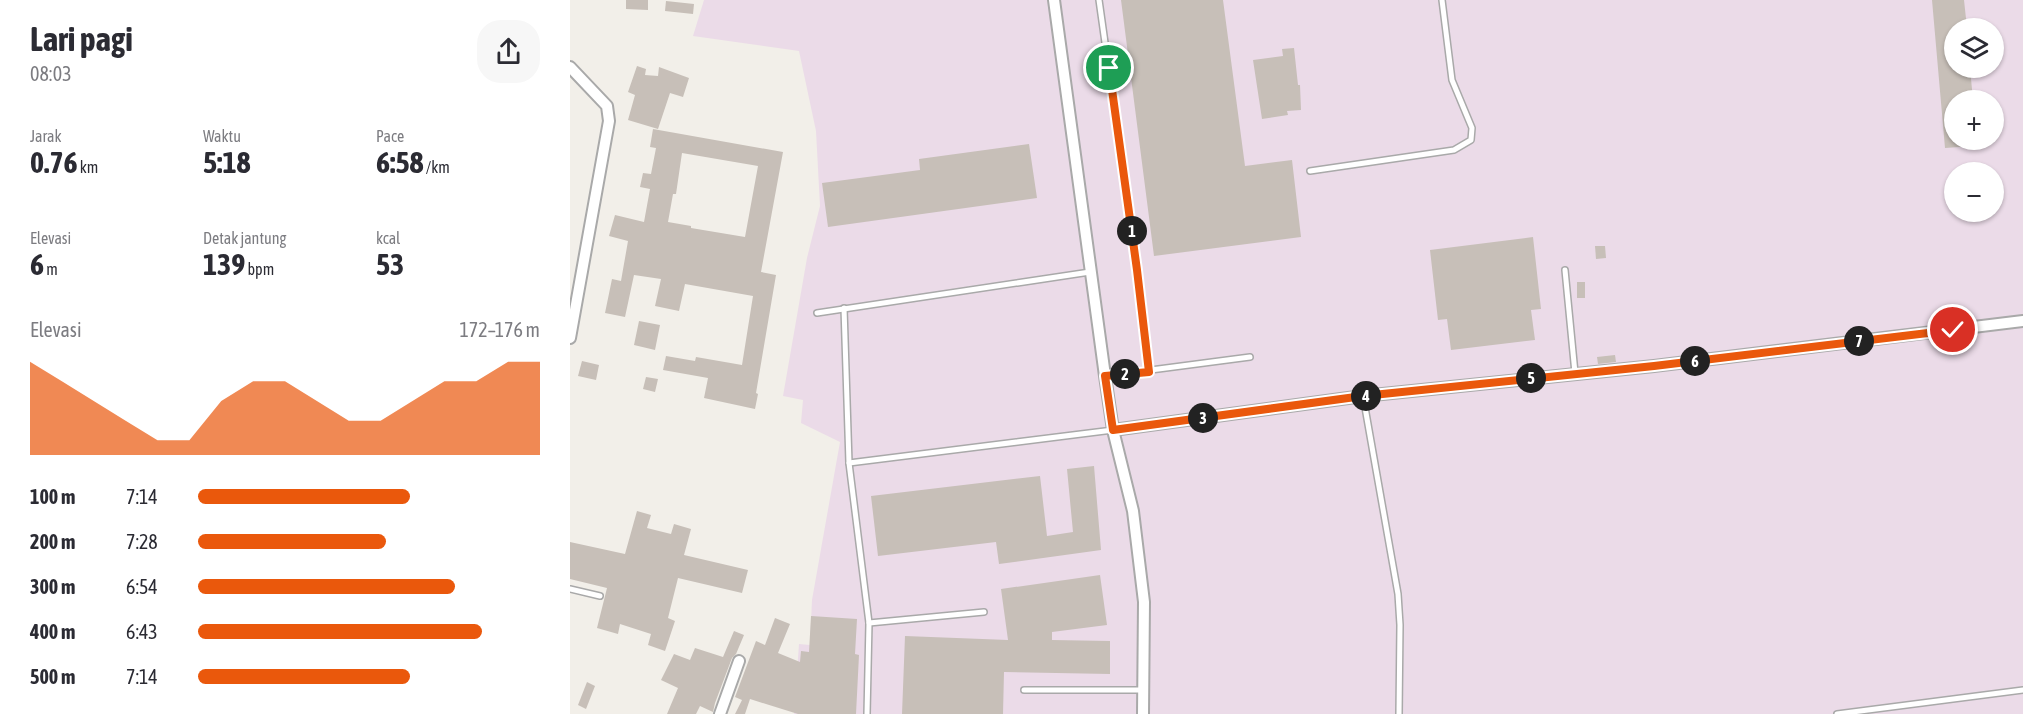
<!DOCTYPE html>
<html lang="id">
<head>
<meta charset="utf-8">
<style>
  body { margin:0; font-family:"Asap Condensed",sans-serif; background:#f7f7f7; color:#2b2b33; height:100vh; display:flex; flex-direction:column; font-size:22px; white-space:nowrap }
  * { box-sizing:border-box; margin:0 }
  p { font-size:20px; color:#7c7c81 }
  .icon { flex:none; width:33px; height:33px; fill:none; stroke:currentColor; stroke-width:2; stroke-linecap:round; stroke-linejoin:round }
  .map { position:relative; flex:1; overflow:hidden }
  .panel { display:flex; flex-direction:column; background:#fff; width:570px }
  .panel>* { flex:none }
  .fabs { position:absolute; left:1374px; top:18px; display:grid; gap:12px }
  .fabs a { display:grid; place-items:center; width:60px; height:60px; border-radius:50%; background:#fff; box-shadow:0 2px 4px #0004; font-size:30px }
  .pin { position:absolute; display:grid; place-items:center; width:51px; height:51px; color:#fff; margin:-26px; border:3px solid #fff; border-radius:50%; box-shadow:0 2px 6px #0007 }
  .km { position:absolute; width:30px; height:30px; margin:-15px; border-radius:50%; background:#222; color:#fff; font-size:16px; line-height:30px; text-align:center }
  .round { display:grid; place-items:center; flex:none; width:63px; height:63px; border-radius:24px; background:#f7f7f7 }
  .overview { display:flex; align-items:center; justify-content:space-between; height:102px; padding:0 30px }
  h1 { font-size:33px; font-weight:700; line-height:45px }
  .metrics { display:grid; grid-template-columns:repeat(3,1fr); gap:9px; height:102px; padding:6px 30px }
  .metrics div { display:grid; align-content:center }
  .metrics b { font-size:30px; font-weight:700 }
  .metrics small { font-size:16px; font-weight:400 }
  .metrics p { font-size:16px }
  .chart { height:168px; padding:12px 30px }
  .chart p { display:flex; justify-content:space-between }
  .chart svg { width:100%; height:108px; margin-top:6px; fill:#ea580c; opacity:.7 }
  ul { padding:0 30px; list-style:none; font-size:20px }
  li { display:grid; grid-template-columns:96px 72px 1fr; align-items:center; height:45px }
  li i { height:15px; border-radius:8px; background:#ea580c }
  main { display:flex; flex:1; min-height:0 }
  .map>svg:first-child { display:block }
  .industrial { fill:#ebdbe8; fill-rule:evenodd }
  .building { fill:#c7bfb8; fill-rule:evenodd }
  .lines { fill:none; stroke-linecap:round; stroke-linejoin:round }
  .lane-casing { stroke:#a9a9a9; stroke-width:8 }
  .street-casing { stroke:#a9a9a9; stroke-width:14 }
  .lane { stroke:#fff; stroke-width:5 }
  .street { stroke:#fff; stroke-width:10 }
  .route-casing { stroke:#fff; stroke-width:12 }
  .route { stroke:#ea580c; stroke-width:8 }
</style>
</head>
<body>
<main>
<section class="panel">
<div class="overview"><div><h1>Lari pagi</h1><p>08:03</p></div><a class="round"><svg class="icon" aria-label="share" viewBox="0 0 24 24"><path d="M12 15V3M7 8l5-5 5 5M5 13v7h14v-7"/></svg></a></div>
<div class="metrics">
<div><p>Jarak</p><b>0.76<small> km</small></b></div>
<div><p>Waktu</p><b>5:18</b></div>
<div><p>Pace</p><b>6:58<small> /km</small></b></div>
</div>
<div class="metrics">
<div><p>Elevasi</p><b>6<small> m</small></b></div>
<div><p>Detak jantung</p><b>139<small> bpm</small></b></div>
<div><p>kcal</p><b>53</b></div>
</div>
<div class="chart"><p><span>Elevasi</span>172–176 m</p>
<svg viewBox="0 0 160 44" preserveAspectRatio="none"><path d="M0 44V6L10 14L20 22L30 30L40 38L50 38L60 22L70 14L80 14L90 22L100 30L110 30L120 22L130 14L140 14L150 6L160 6V44z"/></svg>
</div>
<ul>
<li><b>100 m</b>7:14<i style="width:62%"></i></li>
<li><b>200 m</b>7:28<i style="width:55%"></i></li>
<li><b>300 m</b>6:54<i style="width:75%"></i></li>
<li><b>400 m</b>6:43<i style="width:83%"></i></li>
<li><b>500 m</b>7:14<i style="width:62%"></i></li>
</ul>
</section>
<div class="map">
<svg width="1453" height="714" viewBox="0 0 1453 714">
  <rect width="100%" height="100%" fill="#f2efe9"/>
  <path class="industrial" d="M 134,0 L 1453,0 L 1453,714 L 224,714 L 229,644 L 240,645 L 242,600 L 270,442 L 231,423 L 233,400 L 213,396 L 237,258 L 250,206 L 246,131 L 229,51 L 123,36 ZM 1384,28 L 1424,28 L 1424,68 L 1384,68 ZM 1384,100 L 1424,100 L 1424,140 L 1384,140 ZM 1384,172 L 1424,172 L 1424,212 L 1384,212 Z"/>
  <g class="building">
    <path d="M 56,0 L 78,0 L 78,10 L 56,9 Z"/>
    <path d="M 551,0 L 653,0 L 675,166 L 722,160 L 731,237 L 584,256 Z"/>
    <path d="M 1362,0 L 1394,0 L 1397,28 L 1384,28 L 1384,68 L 1400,68 L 1403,100 L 1384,100 L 1384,140 L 1404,140 L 1404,146 L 1375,148 Z"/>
    <path d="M 96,1 L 124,4 L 123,14 L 95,11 Z"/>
    <path d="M 724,48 L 728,85 L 730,85 L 731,110 L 717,111 L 718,115 L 692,119 L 683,60 L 713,56 L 712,49 Z"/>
    <path d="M 67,66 L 76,69 L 75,75 L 88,76 L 89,67 L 119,78 L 113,97 L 100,93 L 88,129 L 58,120 L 65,95 L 58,92 Z"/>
    <path d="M 83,129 L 213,152 L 191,272 L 206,275 L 186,393 L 188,394 L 185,409 L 134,398 L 138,378 L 93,370 L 96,356 L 125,361 L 126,357 L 172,365 L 183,296 L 115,284 L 109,311 L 85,306 L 91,279 L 64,275 L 55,317 L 35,313 L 42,279 L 51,281 L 58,241 L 39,236 L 45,215 L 74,222 L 80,189 L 70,187 L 73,173 L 81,174 L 86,148 L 80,147 ZM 112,153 L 188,166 L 175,237 L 121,228 L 121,226 L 98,222 L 103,194 L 106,194 Z"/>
    <path d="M 459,144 L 467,198 L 258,227 L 252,183 L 350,170 L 349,159 Z"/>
    <path d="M 963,237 L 971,309 L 961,310 L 965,340 L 881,350 L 877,319 L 868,320 L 860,250 Z"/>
    <path d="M 1025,246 L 1035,246 L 1036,258 L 1026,259 Z"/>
    <rect x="1007" y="282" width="8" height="16"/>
    <path d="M 69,321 L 90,325 L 85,350 L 64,345 Z"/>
    <path d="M 1045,355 L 1046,362 L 1028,364 L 1027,357 Z"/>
    <path d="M 12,361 L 29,365 L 26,380 L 8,376 Z"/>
    <path d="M 76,377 L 88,379 L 85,392 L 73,389 Z"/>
    <path d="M 524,466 L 531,550 L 429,564 L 426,542 L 308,556 L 301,496 L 470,476 L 477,536 L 503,532 L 497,469 Z"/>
    <path d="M 67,511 L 81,515 L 77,528 L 101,534 L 104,524 L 121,529 L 114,555 L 178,570 L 172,593 L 108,578 L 98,618 L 105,621 L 95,651 L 78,645 L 81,634 L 50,624 L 48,634 L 27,628 L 37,588 L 0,579 L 0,542 L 55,554 Z"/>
    <path d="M 530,575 L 537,625 L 482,632 L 482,640 L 540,641 L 540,674 L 434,672 L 433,714 L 332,714 L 335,636 L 438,640 L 431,589 Z"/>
    <path d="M 241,616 L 287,619 L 285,654 L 289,655 L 286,714 L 228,714 L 180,699 L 175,714 L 165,714 L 172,700 L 165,697 L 186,641 L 195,645 L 205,618 L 220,624 L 208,653 L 230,662 L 231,651 L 239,652 Z"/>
    <path d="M 164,631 L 174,635 L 166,654 L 162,658 L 145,703 L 143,712 L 130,706 L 126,714 L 97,714 L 108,688 L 91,680 L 104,654 L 120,660 L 125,648 L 153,657 Z"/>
    <path d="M 17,682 L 25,686 L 16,709 L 8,705 Z"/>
  </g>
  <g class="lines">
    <defs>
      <g id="lane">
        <path d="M 529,0 L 567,270 L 579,372"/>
        <path d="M 740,171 L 884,150 L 901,140 L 902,128 L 882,80 L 872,0"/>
        <path d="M 995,270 L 1005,373"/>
        <path d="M 274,308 L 279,463 L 299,623 L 297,714"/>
        <path d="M 247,313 L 520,272"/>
        <path d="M 535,376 L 680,357"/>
        <path d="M 793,396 L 828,594 L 830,625 L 829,714"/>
        <path d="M 279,463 L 543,430"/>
        <path d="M 0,589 L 30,596"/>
        <path d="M 299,623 L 414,612"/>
        <path d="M 454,690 L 574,690"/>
        <path d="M 1267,714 L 1453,690"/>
      </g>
      <g id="street">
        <path d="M 484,0 L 535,376 L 543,430 L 563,511 L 574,602 L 573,714"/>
        <path d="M 0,67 L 37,106 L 39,121 L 0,338"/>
        <path d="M 543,430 L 793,396 L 1084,366 L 1453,321"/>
        <path d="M 150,714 L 169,661"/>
      </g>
    </defs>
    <use href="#lane" class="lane-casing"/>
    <use href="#street" class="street-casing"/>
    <use href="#lane" class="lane"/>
    <use href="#street" class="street"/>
  </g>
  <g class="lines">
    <defs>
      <path id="route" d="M 539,68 L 567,270 L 579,372 L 535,376 L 543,430 L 793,396 L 1084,366 L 1383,330"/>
    </defs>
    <use href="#route" class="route-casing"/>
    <use href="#route" class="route"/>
  </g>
</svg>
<div class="fabs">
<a><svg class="icon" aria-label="layers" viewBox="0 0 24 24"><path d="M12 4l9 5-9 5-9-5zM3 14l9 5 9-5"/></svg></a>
<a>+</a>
<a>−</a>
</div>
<div class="pin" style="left:539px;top:68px;background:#1e9e55"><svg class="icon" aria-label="arrive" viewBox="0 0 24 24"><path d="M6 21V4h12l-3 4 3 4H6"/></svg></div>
<div class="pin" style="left:1383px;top:330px;background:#d93025"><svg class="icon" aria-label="check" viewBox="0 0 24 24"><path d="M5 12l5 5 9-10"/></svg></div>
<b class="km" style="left:562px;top:231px">1</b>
<b class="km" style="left:555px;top:374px">2</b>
<b class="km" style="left:633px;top:418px">3</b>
<b class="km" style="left:796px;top:396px">4</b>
<b class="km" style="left:961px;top:378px">5</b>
<b class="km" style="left:1125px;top:361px">6</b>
<b class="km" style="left:1289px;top:341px">7</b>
</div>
</main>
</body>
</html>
